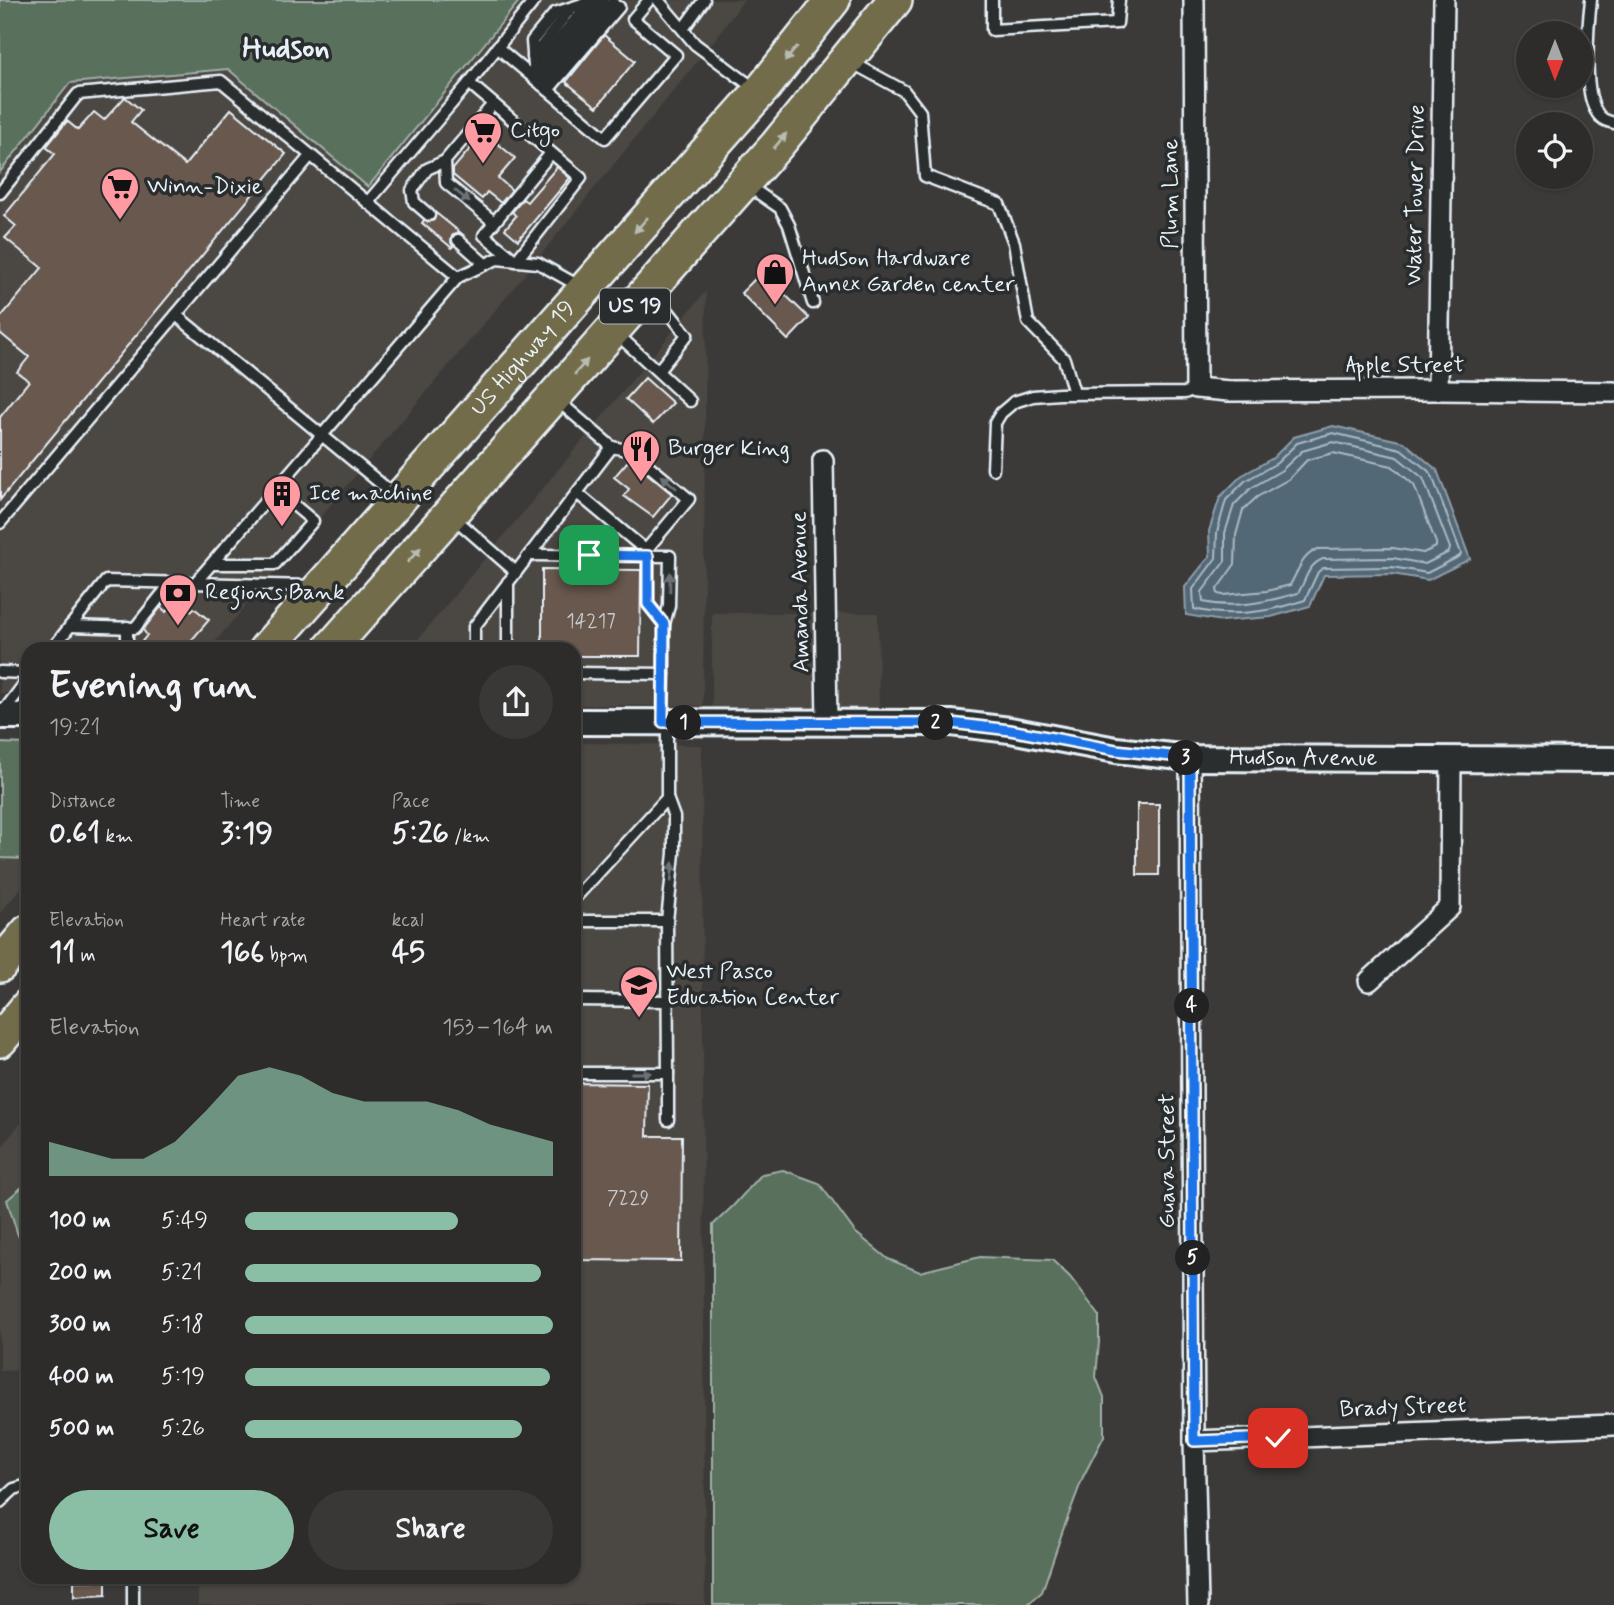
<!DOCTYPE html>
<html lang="en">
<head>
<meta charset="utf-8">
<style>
  body { margin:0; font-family:Mynerve,sans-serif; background:#393836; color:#f1f3f6; height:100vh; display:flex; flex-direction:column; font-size:26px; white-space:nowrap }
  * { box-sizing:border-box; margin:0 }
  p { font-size:23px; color:#a7a7a8 }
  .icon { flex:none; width:38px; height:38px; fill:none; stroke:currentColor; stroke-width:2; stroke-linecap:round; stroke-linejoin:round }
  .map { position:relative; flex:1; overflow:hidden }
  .drawer { position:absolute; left:21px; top:642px; width:560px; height:942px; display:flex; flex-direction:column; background:#2d2c2a; border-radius:21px; box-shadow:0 2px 5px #0004,0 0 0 2px #484847 }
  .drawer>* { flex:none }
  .needle { width:46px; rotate:180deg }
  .buttons { position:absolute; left:1516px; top:21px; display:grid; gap:14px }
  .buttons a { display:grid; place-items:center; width:77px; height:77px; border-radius:50%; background:#2d2c2a; box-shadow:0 2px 5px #0004,0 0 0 2px #484847; font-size:35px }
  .pin { position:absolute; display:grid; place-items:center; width:60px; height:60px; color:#fff; margin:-30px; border-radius:14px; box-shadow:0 4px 10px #0006 }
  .km { position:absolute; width:35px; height:35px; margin:-18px; border-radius:50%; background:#222; color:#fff; font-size:19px; line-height:35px; text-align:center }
  .round { display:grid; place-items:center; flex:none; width:74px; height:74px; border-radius:37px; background:#393836 }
  .head { display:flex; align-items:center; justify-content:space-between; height:119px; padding:0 28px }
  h1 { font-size:38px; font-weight:700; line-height:52px }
  .metrics { display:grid; grid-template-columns:repeat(3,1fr); gap:10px; height:119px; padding:7px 28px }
  .metrics div { display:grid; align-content:center }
  .metrics b { font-size:30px; font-weight:700 }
  .metrics small { font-size:19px; font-weight:400 }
  .metrics p { font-size:19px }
  .chart { height:196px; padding:14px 28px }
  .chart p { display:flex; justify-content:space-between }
  .chart svg { width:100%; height:126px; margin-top:7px; fill:#8abfa5; opacity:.7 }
  .action { display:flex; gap:14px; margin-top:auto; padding:14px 28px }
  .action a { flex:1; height:80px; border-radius:42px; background:#8abfa5; color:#111; font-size:28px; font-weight:700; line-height:80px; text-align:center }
  .action a+a { background:#393836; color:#f1f3f6 }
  ul { padding:0 28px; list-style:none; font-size:23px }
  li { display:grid; grid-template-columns:112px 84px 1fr; align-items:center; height:52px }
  li i { height:18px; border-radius:9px; background:#8abfa5 }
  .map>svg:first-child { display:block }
  .built { fill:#4c4643 }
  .green { fill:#586f5b; stroke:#a0b0aa; stroke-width:2 }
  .water { fill:#536776; stroke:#8f9eaa; stroke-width:2 }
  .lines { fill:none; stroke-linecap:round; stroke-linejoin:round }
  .shore { stroke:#acbac4; stroke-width:2 }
  .building { fill:#67584e; stroke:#e8f1f8; stroke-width:2 }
  .service-casing { stroke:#e8f1f8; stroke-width:15 }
  .minor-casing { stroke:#e8f1f8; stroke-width:24 }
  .tertiary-casing { stroke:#e8f1f8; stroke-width:30 }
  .trunk-casing { stroke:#e8f1f8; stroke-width:38 }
  .service { stroke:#2a2d2e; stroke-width:10 }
  .minor { stroke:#2a2d2e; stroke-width:19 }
  .tertiary { stroke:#2a2d2e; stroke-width:24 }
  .trunk { stroke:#726c4b; stroke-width:33 }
  .oneway { fill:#b9bcb3 }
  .oneway2 { fill:#6c7275 }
  .route-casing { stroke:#fff; stroke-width:14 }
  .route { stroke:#1a73e8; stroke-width:9 }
  .labels { text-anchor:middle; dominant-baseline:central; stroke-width:7; stroke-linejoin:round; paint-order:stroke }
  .number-label { font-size:19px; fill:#c8cbce }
  .shield { fill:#2a2d2e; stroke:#afb6bb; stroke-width:2 }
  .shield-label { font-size:21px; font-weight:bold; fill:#e8f1f8 }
  .poi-label { font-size:23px; fill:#e8f1f8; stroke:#2a2d2e; text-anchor:start }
  .street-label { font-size:23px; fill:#e8f1f8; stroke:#2a2d2e }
  .district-label { font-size:30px; font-weight:bold; fill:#e8f1f8; stroke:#2a2d2e }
</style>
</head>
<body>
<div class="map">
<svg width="1614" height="1605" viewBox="0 0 1614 1605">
  <rect width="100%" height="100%" fill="#3c3a38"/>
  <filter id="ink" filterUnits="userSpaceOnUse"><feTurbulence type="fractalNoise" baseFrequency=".0143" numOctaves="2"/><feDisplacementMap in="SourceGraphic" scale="14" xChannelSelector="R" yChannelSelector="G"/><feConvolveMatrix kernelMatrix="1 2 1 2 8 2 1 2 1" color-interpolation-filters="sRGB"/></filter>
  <g filter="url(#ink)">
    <g class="built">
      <path d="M 520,0 L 744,0 L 717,37 L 504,300 L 209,649 L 28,649 L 28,693 L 0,693 L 0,172 L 70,83 L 228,69 L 368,186 Z"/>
      <path d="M 706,291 L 703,706 L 574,705 L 574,649 L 410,649 Z"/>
      <path d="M 712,613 L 878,613 L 879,714 L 705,713 L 712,706 Z"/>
      <path d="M 574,743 L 702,745 L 705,1605 L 198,1605 L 198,1577 L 574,1577 Z"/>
      <path d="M 0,858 L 28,859 L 28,880 L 0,913 Z"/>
      <path d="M 28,1114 L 28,1182 L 7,1200 L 18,1235 L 28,1252 L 28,1370 L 0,1371 L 0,1149 Z"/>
    </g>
    <g class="green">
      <path d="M 0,0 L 520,0 L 368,187 L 228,69 L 70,83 L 0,172 Z"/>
      <path d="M 0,743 L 28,744 L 28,859 L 0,858 Z"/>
      <path d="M 783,1170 L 819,1183 L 855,1232 L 888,1259 L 920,1272 L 980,1257 L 1052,1260 L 1070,1277 L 1099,1315 L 1099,1342 L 1096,1377 L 1104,1397 L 1104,1436 L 1083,1477 L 1063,1530 L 1042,1592 L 1027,1605 L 713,1605 L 713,1225 L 733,1206 L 762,1174 Z"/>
      <path d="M 28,1182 L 28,1252 L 18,1235 L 7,1200 Z"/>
    </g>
    <path class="water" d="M 1333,426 L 1404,442 L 1437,470 L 1470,559 L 1428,580 L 1392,574 L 1324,575 L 1310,606 L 1271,617 L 1222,621 L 1186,615 L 1185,587 L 1210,556 L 1209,531 L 1220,497 L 1241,476 L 1273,458 L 1294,437 Z"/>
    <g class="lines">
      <g class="shore">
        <path d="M 1333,433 L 1401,449 L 1431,473 L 1461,553 L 1460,556 L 1427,573 L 1392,567 L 1323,568 L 1318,572 L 1305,600 C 1269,612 1231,618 1194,609 L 1193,589 L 1216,558 L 1217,532 L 1226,500 L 1245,481 L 1277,463 L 1297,443 Z"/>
        <path d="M 1333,442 L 1397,457 L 1423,478 L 1450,548 L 1449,552 L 1425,564 L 1393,558 L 1323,559 C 1307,565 1306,581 1298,593 C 1267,602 1234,609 1203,602 L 1202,592 L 1225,561 L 1225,533 L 1234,505 L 1251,488 L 1282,470 L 1302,451 Z"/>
        <path d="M 1333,453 L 1392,466 L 1414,485 L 1436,543 L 1436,547 L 1423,553 L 1393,548 L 1318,549 C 1301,556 1299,570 1290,585 L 1267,591 L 1223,595 L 1218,594 L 1217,589 L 1235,564 L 1236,535 L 1243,510 L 1257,497 L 1289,479 L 1307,460 Z"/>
      </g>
    </g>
    <g class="building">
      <path d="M 604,35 L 635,61 L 597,107 L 566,82 Z"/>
      <path d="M 125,97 L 141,110 L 131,122 L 185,165 L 231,109 L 286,154 L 0,500 L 0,417 L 29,381 L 17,372 L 29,357 L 0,333 L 0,318 L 42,268 L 5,238 L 16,226 L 4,216 L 55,154 L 46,147 L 67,121 L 78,130 L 94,112 L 104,120 Z"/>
      <path d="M 484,132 L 515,158 L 498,178 L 512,190 L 501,203 L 487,192 L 482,199 L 453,175 L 453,169 Z"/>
      <path d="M 557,167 L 570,178 L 518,240 L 505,229 L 516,216 L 512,212 L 523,199 L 527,202 Z"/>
      <path d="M 436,213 L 462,234 L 456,233 L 452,236 L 451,242 L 453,246 L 452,248 L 422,223 L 424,220 L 428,222 L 434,220 Z"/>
      <path d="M 762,272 L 809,318 L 788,340 L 741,293 Z"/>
      <path d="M 645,378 L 673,403 L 653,424 L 626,399 Z"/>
      <path d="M 628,461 L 641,472 L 643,470 L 672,494 L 653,517 L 624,496 L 629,489 L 614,477 Z"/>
      <path d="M 542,569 L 641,570 L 640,656 L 574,656 L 574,649 L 546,649 L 542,644 Z"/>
      <path d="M 177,599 L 191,611 L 194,608 L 209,620 L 184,649 L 136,649 L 147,635 L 143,630 L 161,607 L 166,612 Z"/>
      <rect x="1137" y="804" width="22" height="71"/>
      <path d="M 574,1083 L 648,1084 L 647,1136 L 682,1136 L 681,1261 L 574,1260 Z"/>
      <path d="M 106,1580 L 106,1595 L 74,1597 L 74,1581 Z"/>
    </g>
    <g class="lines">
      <defs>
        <g id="service">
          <path d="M 658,0 L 695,44 L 755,89"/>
          <path d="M 992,0 L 992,30 L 1117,23 L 1119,0"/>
          <path d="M 1591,0 C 1588,25 1583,90 1596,111 C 1600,119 1606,121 1614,123"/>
          <path d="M 683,29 L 704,0"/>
          <path d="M 497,47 L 605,138 L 676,55 L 633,19 L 649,0"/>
          <path d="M 533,57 L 571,8"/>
          <path d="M 851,62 L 904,91 L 920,112 L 925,176 L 999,204 L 1014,243 L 1028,322 L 1064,359 L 1074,393"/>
          <path d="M 534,69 L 590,2"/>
          <path d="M 535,79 L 532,41 L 555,13 L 595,0"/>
          <path d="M 535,79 L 603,0"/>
          <path d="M 469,83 L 581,178 L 516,261 L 484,235 L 551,153"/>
          <path d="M 542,85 L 613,2"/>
          <path d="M 548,90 L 619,7"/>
          <path d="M 493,104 L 445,161 L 446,183 L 494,222"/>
          <path d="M 747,185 L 780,208 L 789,225 L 813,303"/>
          <path d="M 0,193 L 78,94 L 221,81 L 458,277"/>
          <path d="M 368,202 L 469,83 L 535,0"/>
          <path d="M 429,215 L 414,202 L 412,190 L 427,169 L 445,161"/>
          <path d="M 458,240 L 485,264"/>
          <path d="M 653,292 L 687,335 L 658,371"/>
          <path d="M 176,315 L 397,497"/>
          <path d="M 616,333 L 690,401"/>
          <path d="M 612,447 L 631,451 L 689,499 L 646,550"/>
          <path d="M 993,469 L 995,423 L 1001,413 L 1014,402 L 1033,396 L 1060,394 L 1185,393 L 1196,388"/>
          <path d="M 577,493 L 649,553"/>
          <path d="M 453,517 L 516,572"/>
          <path d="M 0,523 L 311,155"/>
          <path d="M 529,555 L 670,556 L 669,606 L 664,624 L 664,674"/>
          <path d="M 648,556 L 648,604 L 664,624"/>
          <path d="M 212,564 L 275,564 L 313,521 L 276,490"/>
          <path d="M 195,583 L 458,277 L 497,259 L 538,263 L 579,286"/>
          <path d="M 70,626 L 135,628 L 171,583"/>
          <path d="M 127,627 L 127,649"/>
          <path d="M 52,649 L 106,581 L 311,586"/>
          <path d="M 474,649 L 474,627 L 612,447 L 557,400"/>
          <path d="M 508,649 L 508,582"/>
          <path d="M 0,672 L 28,673"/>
          <path d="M 574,673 L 664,674 L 663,722"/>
          <path d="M 3,712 L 28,679"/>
          <path d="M 574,899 L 667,798"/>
          <path d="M 574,921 L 667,921"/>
          <path d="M 574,1000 L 668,1001"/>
          <path d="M 574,1070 L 578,1073 L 668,1073 L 667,921 L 674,853 L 674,817 L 667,798 L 667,722"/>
          <path d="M 668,1073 L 668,1120"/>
          <path d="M 0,1502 L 14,1489 L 28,1485"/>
          <path d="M 133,1577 L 133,1605"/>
        </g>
        <g id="minor">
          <path d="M 1194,0 L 1196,388 L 1229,391 L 1438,390 L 1614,392"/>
          <path d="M 1438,390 L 1444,0"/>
          <path d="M 823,460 L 827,724"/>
          <path d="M 1190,758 L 1194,1441 L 1198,1605"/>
          <path d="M 1369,981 L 1450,907 L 1451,758"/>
          <path d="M 1194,1441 L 1614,1425"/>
        </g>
        <g id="tertiary">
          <path d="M 0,716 L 28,716"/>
          <path id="s1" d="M 574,722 L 951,723 L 1010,730 L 1116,750 L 1190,758 L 1614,760"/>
        </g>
        <g id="trunk">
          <path id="s2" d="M 266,649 L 765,86 L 833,0"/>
          <path d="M 330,649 L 777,145 L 895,0"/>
          <path d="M 0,965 L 28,932"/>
          <path d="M 0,1040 L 28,1006"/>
        </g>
      </defs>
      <use href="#service" class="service-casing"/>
      <use href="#minor" class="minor-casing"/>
      <use href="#tertiary" class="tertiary-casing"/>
      <use href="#trunk" class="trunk-casing"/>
      <use href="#service" class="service"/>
      <use href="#minor" class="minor"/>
      <use href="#tertiary" class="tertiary"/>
      <use href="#trunk" class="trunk"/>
    </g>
    <defs><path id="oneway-solid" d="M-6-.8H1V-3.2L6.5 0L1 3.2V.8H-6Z" transform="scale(1.75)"/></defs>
    <g class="oneway">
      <use href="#oneway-solid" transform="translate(791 54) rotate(129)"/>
      <use href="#oneway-solid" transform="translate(780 141) rotate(-50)"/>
      <use href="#oneway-solid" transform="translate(641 225) rotate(131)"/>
      <use href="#oneway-solid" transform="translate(581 367) rotate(-49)"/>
      <use href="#oneway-solid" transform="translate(414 555) rotate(-48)"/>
    </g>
    <g class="oneway2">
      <use href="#oneway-solid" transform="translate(462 196) rotate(39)"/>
      <use href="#oneway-solid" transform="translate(669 482) rotate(-140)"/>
      <use href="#oneway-solid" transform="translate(670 582) rotate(-89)"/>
      <use href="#oneway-solid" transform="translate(672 872) rotate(-85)"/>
      <use href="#oneway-solid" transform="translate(641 1073)"/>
    </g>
  </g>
  <g class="lines" filter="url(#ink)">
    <defs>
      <path id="route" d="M 589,555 L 648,556 L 648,604 L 664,624 L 663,722 L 951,723 L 1010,730 L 1116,750 L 1190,758 L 1194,1441 L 1278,1438"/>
    </defs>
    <use href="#route" class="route-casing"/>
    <use href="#route" class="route"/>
  </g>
  <defs>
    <symbol id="supermarket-pin" viewBox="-11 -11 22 30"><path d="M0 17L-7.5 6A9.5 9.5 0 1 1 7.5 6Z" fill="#ff9aa2" stroke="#2a2d2e"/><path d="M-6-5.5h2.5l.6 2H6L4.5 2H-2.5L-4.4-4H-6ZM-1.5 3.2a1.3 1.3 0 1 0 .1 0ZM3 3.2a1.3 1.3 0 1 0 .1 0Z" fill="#111"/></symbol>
    <symbol id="shop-pin" viewBox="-11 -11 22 30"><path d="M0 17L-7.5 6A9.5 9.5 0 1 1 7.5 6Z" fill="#ff9aa2" stroke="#2a2d2e"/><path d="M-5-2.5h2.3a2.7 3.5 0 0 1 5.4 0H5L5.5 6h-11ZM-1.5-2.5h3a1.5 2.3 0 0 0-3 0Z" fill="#111"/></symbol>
    <symbol id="restaurant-pin" viewBox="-11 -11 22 30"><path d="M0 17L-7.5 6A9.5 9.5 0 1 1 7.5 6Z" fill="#ff9aa2" stroke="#2a2d2e"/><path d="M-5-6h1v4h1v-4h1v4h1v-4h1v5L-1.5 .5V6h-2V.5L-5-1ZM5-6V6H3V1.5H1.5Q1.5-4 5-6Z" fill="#111"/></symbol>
    <symbol id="building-pin" viewBox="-11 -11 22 30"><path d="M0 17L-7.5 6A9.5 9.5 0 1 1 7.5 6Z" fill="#ff9aa2" stroke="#2a2d2e"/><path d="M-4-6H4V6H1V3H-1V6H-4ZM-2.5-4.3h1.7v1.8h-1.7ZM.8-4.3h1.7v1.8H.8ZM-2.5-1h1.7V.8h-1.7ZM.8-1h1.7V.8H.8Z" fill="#111"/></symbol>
    <symbol id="bank-pin" viewBox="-11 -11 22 30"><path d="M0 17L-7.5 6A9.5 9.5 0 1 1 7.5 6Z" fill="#ff9aa2" stroke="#2a2d2e"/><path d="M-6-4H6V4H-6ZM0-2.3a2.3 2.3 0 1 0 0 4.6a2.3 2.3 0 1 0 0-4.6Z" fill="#111"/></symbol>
    <symbol id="school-pin" viewBox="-11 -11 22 30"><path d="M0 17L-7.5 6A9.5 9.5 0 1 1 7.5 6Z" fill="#ff9aa2" stroke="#2a2d2e"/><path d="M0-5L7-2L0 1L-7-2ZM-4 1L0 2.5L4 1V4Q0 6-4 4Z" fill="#111"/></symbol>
  </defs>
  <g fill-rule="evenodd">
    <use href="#supermarket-pin" x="461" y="109" width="44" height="60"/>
    <use href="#supermarket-pin" x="98" y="165" width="44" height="60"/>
    <use href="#shop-pin" x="753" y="250" width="44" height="60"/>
    <use href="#restaurant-pin" x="619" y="427" width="44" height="60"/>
    <use href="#building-pin" x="260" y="472" width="44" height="60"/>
    <use href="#bank-pin" x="156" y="571" width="44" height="60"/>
    <use href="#school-pin" x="617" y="963" width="44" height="60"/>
  </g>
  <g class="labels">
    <g class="number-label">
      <text x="591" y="621">14217</text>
      <text x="628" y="1198">7229</text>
    </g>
    <rect class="shield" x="600" y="288.5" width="70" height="35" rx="5"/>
    <g class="shield-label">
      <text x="635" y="306">US 19</text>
    </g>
    <g class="poi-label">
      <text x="510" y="131">Citgo</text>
      <text x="147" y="187">Winn-Dixie</text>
      <text x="802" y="259">Hudson Hardware<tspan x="802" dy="26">Annex Garden center</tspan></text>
      <text x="668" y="449">Burger King</text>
      <text x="309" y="494">Ice machine</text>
      <text x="205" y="593">Regions Bank</text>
      <text x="666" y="972">West Pasco<tspan x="666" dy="26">Education Center</tspan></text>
    </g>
    <g class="street-label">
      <text transform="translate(1171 194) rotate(-90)">Plum Lane</text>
      <text transform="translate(1416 195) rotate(-89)">Water Tower Drive</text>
      <text stroke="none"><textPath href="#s2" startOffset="388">US Highway 19</textPath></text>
      <text x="1405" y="366">Apple Street</text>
      <text transform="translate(801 592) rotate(-91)">Amanda Avenue</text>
      <text stroke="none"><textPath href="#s1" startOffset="732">Hudson Avenue</textPath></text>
      <text transform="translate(1168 1161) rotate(-90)">Guava Street</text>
      <text transform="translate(1403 1408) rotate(-2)">Brady Street</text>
    </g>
    <g class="district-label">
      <text x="286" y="48">Hudson</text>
    </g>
  </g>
</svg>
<div class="buttons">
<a><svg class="needle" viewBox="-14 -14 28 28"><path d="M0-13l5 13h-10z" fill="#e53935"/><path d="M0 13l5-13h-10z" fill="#a7a7a8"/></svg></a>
<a><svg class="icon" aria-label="locate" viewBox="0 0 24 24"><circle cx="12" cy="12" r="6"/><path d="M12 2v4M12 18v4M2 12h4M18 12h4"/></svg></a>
</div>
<div class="pin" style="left:589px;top:555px;background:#1e9e55"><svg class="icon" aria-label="arrive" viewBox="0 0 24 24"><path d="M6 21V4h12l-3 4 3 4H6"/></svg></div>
<div class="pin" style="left:1278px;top:1438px;background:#d93025"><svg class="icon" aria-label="check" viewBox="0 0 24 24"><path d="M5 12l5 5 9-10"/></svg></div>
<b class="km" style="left:684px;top:723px">1</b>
<b class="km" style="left:936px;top:723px">2</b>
<b class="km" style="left:1186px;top:758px">3</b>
<b class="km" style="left:1192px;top:1006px">4</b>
<b class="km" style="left:1193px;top:1258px">5</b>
<section class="drawer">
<div class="head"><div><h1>Evening run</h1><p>19:21</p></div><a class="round"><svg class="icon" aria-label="share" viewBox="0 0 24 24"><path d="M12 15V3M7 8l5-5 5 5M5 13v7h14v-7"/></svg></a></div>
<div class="metrics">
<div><p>Distance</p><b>0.61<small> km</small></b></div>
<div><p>Time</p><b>3:19</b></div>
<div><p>Pace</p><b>5:26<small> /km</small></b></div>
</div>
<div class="metrics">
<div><p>Elevation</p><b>11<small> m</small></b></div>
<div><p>Heart rate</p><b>166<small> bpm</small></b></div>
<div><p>kcal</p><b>45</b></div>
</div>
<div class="chart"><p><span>Elevation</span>153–164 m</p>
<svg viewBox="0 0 160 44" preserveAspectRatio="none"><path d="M0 44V32L10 35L20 38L30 38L40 32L50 21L60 9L70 6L80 9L90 15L100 18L110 18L120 18L130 21L140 26L150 29L160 32V44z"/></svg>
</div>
<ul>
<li><b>100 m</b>5:49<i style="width:69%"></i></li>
<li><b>200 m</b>5:21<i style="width:96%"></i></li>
<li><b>300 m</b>5:18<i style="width:100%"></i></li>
<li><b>400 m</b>5:19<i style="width:99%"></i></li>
<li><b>500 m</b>5:26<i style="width:90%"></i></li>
</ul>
<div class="action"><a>Save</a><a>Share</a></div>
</section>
</div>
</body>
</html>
